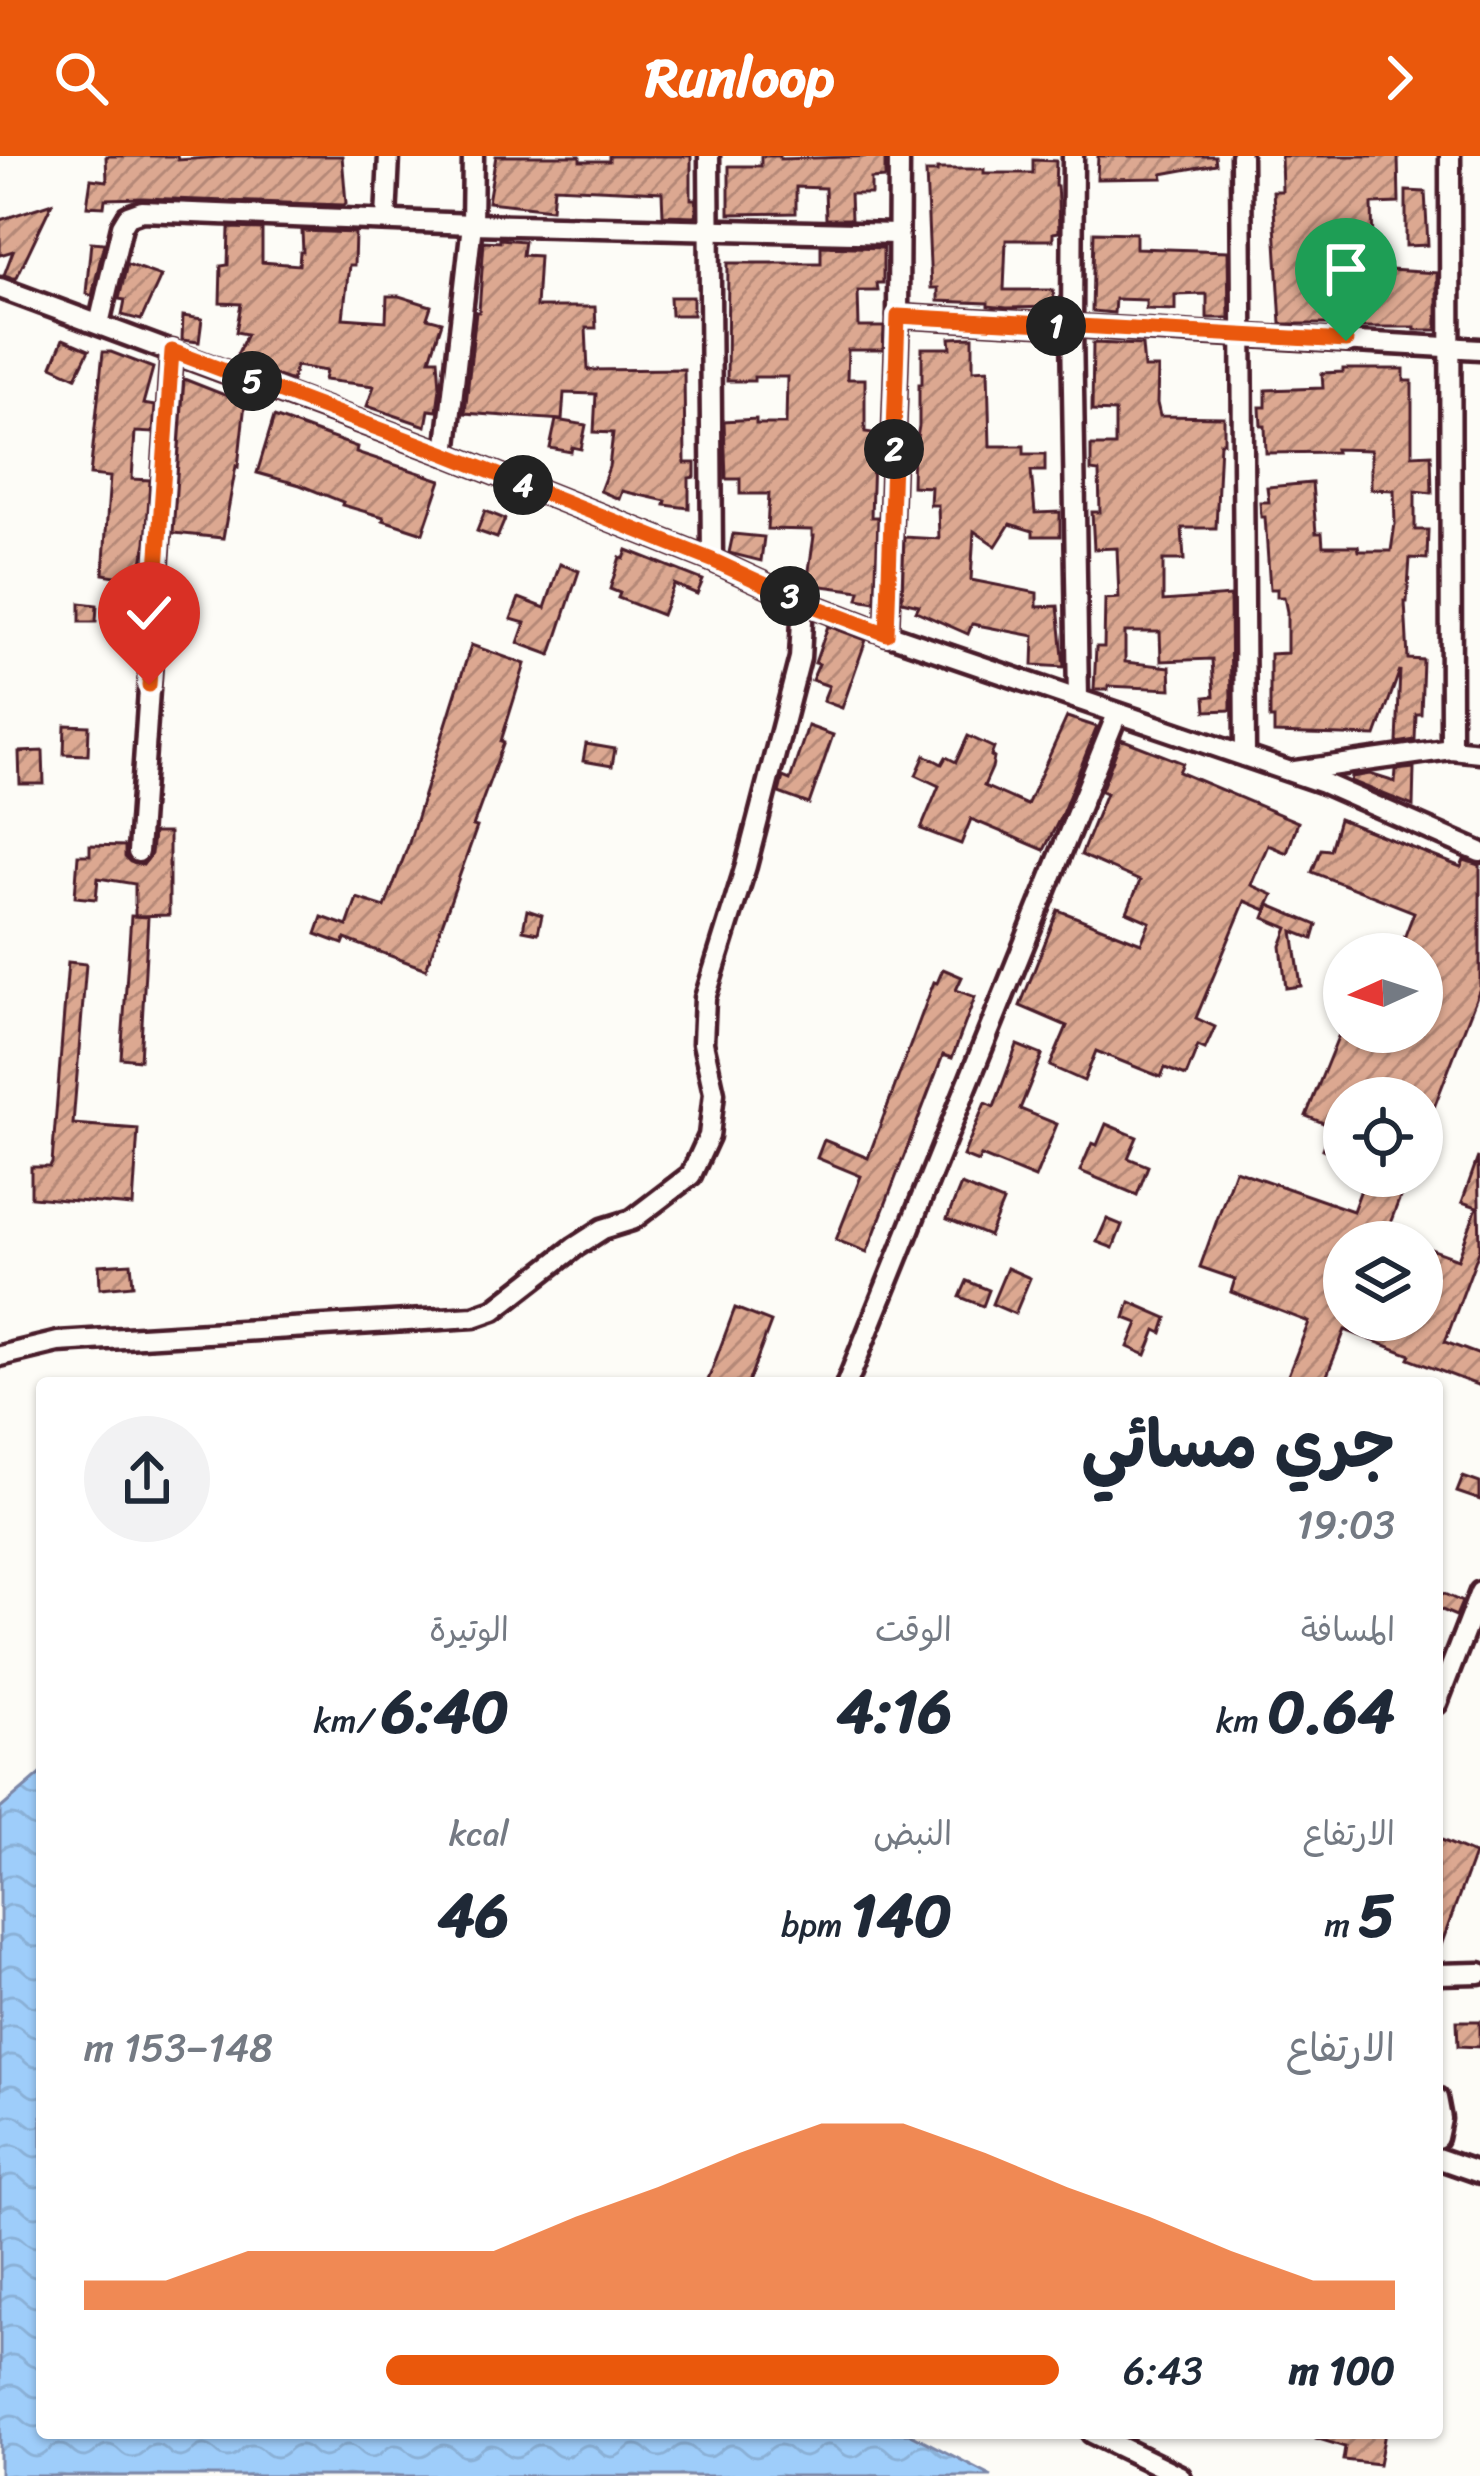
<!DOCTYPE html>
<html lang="ar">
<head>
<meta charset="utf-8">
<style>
  body { margin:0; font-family:Sriracha,"Playpen Sans Arabic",sans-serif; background:#f2f2f3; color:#1f2937; direction:rtl; height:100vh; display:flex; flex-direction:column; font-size:45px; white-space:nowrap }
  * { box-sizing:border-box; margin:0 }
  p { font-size:39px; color:#747a83 }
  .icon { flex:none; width:66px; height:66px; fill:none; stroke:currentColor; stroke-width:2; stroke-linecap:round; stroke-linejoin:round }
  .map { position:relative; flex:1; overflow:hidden; direction:ltr }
  .details { position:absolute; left:36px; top:1221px; width:1407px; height:1062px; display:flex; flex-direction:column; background:#fff; border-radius:12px; box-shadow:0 3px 9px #0004; direction:rtl }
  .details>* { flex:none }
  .needle { width:78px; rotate:267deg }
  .buttons { position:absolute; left:1323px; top:777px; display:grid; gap:24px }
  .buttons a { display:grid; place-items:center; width:120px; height:120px; border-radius:50%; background:#fff; box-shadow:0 3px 9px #0004; font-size:60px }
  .pin { position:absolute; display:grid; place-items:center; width:102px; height:102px; color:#fff; margin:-123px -51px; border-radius:50% 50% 50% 0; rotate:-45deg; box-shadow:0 0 12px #0007 }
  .pin .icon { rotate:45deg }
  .km { position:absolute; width:60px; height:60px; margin:-30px; border-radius:50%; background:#222; color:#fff; font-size:33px; line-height:60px; text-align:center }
  .round { display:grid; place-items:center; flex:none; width:126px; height:126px; border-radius:63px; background:#f2f2f3 }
  .head { display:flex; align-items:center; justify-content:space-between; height:204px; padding:0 48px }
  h1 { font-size:66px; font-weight:700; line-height:90px }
  .stats { display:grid; grid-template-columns:repeat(3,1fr); gap:18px; height:204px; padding:12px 48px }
  .stats div { display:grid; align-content:center }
  .stats b { font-size:60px; font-weight:700 }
  .stats small { font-size:33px; font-weight:400 }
  .stats p { font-size:33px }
  .chart { height:336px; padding:24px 48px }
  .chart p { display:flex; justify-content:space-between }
  .chart svg { width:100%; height:216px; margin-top:12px; fill:#ea580c; opacity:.7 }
  ul { padding:0 48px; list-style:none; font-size:39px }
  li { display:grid; grid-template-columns:192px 144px 1fr; align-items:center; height:90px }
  li i { height:30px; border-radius:15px; background:#ea580c }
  header { display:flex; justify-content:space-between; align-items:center; height:156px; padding:0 48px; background:#ea580c; color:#fff; font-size:54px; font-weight:700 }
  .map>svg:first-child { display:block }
  .water { fill:url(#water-waves); stroke:#7c87a7; stroke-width:3 }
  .building { fill:url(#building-hatch); stroke:#4a1f2b; stroke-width:3 }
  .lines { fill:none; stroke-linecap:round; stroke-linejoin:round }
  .street-casing { stroke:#4a1f2b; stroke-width:27 }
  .street { stroke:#fdfcf7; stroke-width:18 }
  .route-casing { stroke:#fff; stroke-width:24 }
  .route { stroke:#ea580c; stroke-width:15 }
</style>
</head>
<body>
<header><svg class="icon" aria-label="forward" viewBox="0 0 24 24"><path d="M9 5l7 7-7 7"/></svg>Runloop<svg class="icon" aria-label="search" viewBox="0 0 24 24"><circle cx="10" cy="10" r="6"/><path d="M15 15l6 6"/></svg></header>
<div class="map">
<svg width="1480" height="2320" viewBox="0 0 1480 2320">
  <defs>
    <pattern id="water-waves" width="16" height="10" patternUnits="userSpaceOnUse" patternTransform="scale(3)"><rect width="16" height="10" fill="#9ecdfa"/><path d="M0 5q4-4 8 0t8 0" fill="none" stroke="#8ab0d6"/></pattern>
    <pattern id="building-hatch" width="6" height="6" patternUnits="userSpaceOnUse" patternTransform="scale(3)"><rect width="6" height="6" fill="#dca891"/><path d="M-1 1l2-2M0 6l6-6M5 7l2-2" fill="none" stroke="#b48877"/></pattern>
  </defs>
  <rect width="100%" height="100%" fill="#fdfcf7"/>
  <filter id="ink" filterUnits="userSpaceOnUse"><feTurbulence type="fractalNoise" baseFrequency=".00833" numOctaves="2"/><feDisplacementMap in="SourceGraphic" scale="24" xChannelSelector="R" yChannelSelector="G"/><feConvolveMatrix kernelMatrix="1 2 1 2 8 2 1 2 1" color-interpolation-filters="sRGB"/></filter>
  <g filter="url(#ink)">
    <path class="water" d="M 42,1617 L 42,2277 L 909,2277 L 992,2320 L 0,2320 L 0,1653 Z"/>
    <g class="building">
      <path d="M 106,0 L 177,0 L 178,4 L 236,0 L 342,0 L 346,47 L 344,49 L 143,42 L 105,43 L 104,51 L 87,50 L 91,23 L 107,25 Z"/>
      <path d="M 496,0 L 580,0 L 580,5 L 609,5 L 609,0 L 691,0 L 691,43 L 696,43 L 696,60 L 663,59 L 662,36 L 554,31 L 552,53 L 488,46 Z"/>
      <path d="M 761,0 L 780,0 L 780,3 L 885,0 L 885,22 L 871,23 L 871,38 L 850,38 L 851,63 L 826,63 L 825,32 L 796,31 L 796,57 L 729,58 L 729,10 L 761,10 Z"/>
      <path d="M 1098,0 L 1215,0 L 1216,8 L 1162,18 L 1163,22 L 1097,23 Z"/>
      <path d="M 1281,0 L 1398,0 L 1399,47 L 1372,48 L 1373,92 L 1341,94 L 1341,111 L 1437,117 L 1437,174 L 1415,174 L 1415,171 L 1353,171 L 1353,168 L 1281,168 L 1273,35 L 1282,35 Z"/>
      <path d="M 1033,4 L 1056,5 L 1055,30 L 1057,30 L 1058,44 L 1059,76 L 1053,77 L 1053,84 L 1006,84 L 1004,134 L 1053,134 L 1055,151 L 1007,152 L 988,150 L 988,147 L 938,145 L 938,132 L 931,132 L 926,16 L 937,16 L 937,13 L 984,13 L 984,17 L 1033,17 Z"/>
      <path d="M 1406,35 L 1425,36 L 1428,89 L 1406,90 Z"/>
      <path d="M 52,47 L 16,123 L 4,119 L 13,95 L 0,99 L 0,64 Z"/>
      <path d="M 229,72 L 262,73 L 262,106 L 299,109 L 300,96 L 303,96 L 302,75 L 355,77 L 354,109 L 349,109 L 343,162 L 386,165 L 387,140 L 399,140 L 431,150 L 427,162 L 442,166 L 430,203 L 438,203 L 440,231 L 437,255 L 429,254 L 426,270 L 367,250 L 374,230 L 324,224 L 326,215 L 296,210 L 292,225 L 234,205 L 247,178 L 236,176 L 241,148 L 220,147 L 221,110 L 228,109 Z"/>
      <path d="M 1094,76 L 1136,77 L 1136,92 L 1228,95 L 1229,162 L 1207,162 L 1207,138 L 1175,139 L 1175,154 L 1146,153 L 1146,144 L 1115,143 L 1114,157 L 1092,155 Z"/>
      <path d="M 500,83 L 524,85 L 522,99 L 539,100 L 536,151 L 595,151 L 596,172 L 586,172 L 588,214 L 684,213 L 685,307 L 695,307 L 695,321 L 689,322 L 689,352 L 665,349 L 666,345 L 622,335 L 619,343 L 600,335 L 609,311 L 613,277 L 594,276 L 596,238 L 564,237 L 562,264 L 465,257 L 476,156 L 479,156 L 484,85 L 500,86 Z"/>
      <path d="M 91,86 L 104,87 L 92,140 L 86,137 Z"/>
      <path d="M 821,90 L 883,92 L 883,127 L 877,127 L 878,135 L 858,135 L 859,171 L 884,171 L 883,194 L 848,194 L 847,223 L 865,223 L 865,276 L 873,277 L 873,288 L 880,288 L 880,303 L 873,303 L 871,361 L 878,361 L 875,446 L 858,443 L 860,435 L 807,428 L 814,380 L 812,380 L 812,374 L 767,373 L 769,338 L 740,338 L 740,323 L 726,323 L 724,265 L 756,263 L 756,268 L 786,268 L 787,221 L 754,221 L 754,225 L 727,225 L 728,107 L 821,107 Z"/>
      <path d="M 127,108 L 161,120 L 141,164 L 122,159 L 125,144 L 119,143 Z"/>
      <path d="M 670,141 L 693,141 L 693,159 L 671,159 Z"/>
      <path d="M 183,160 L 202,163 L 199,186 L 182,184 Z"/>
      <path d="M 973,181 L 973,214 L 988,213 L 990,290 L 1024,290 L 1024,298 L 1045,298 L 1045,315 L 1031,315 L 1035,357 L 1060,356 L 1060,380 L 1033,380 L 1033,375 L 1010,368 L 996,390 L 974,375 L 971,424 L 1037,437 L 1037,451 L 1058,450 L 1064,511 L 1033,509 L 1034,480 L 972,468 L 968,478 L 916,455 L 919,449 L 902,445 L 904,381 L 939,383 L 938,349 L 930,349 L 931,331 L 912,330 L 913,288 L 916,288 L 919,270 L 919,228 L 922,228 L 922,192 L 951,192 L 950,182 Z"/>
      <path d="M 63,183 L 89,194 L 76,221 L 52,210 Z"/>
      <path d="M 1093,187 L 1142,189 L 1144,212 L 1158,212 L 1157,247 L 1160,260 L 1224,261 L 1224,286 L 1220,286 L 1216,372 L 1182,372 L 1184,404 L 1163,404 L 1163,445 L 1230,440 L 1231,554 L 1206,555 L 1205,541 L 1214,540 L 1212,503 L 1161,505 L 1160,476 L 1125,476 L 1125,506 L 1170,511 L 1171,533 L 1108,530 L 1108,534 L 1094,534 L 1096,491 L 1104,491 L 1105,443 L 1119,442 L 1117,392 L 1094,393 L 1092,356 L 1100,356 L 1099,316 L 1091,315 L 1091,290 L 1115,290 L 1115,256 L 1092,255 Z"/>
      <path d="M 103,196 L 111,196 L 153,212 L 143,248 L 155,250 L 153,277 L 135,276 L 132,323 L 150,324 L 146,386 L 141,412 L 129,411 L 128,422 L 103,418 L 110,321 L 90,319 Z"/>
      <path d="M 1343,213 L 1404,213 L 1404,225 L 1412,225 L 1412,299 L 1431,298 L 1432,337 L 1415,335 L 1415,374 L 1428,374 L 1427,403 L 1410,402 L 1407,446 L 1405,446 L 1408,503 L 1423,504 L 1421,558 L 1416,558 L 1415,584 L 1397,587 L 1400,514 L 1376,580 L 1274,577 L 1274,563 L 1270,563 L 1270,498 L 1287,497 L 1287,456 L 1284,441 L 1277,441 L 1277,433 L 1270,433 L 1265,361 L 1261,361 L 1260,346 L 1269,346 L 1267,331 L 1312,327 L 1316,377 L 1322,377 L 1323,390 L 1358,390 L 1359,395 L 1391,395 L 1395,368 L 1394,334 L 1371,333 L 1371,294 L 1335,293 L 1336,296 L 1266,297 L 1265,270 L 1261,270 L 1260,251 L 1266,251 L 1266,234 L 1323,232 L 1322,217 L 1343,216 Z"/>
      <path d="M 184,223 L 245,247 L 238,311 L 236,310 L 223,382 L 173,377 Z"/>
      <path d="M 274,261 L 357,291 L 356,296 L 441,324 L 423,377 L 383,364 L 384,361 L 342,349 L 343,346 L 300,329 L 257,317 Z"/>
      <path d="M 556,264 L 586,269 L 581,293 L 572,291 L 571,296 L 550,292 Z"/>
      <path d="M 485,355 L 505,363 L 497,382 L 477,375 Z"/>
      <path d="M 733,378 L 764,381 L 761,405 L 729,397 Z"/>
      <path d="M 627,394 L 703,424 L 697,438 L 674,428 L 662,459 L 618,442 L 620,437 L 610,433 L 620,401 L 624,403 Z"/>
      <path d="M 560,408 L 579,415 L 551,499 L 518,487 L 525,467 L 511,463 L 519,442 L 545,452 Z"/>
      <path d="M 80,447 L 97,449 L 96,466 L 80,466 Z"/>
      <path d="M 828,470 L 866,484 L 842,552 L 823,545 L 829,530 L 812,524 L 819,508 L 815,507 Z"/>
      <path d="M 471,489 L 525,508 L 501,585 L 504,586 L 473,670 L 477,671 L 426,813 L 345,783 L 343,788 L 316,778 L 322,761 L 347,770 L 357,742 L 385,751 L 408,690 Z"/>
      <path d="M 1067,561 L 1097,571 L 1061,660 L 1044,694 L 971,663 L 961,688 L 921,673 L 939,630 L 916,619 L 925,599 L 942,608 L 946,601 L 956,606 L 968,580 L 994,592 L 991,600 L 994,602 L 992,612 L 984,630 L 1027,649 Z"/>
      <path d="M 65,569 L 89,570 L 88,599 L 64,598 Z"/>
      <path d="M 808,570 L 833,579 L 809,648 L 779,637 L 783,621 L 790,624 Z"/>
      <path d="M 1121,583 L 1183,607 L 1179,616 L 1298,666 L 1287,697 L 1268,689 L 1251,729 L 1273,739 L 1266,754 L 1245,745 L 1196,862 L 1215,871 L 1205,893 L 1198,890 L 1186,920 L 1165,912 L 1161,921 L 1096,895 L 1084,925 L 1050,910 L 1067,870 L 1020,850 L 1058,754 L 1141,787 L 1150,766 L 1127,756 L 1140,725 L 1081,699 L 1106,637 L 1101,635 Z"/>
      <path d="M 586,588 L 615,593 L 612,610 L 583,605 Z"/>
      <path d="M 43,595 L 44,628 L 20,628 L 19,596 Z"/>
      <path d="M 1414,612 L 1413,650 L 1351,625 L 1352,621 L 1370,618 L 1395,626 L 1396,614 Z"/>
      <path d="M 1339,663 L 1461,711 L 1464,704 L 1480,709 L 1480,832 L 1423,980 L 1422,942 L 1344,942 L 1344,1002 L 1322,993 L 1331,970 L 1306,960 L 1340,876 L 1422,876 L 1422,798 L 1398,798 L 1414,756 L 1312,716 L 1321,693 L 1330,694 Z"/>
      <path d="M 153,677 L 169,677 L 169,759 L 135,760 L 135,728 L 98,722 L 96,743 L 75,741 L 78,699 L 90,699 L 90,689 L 125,690 L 125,701 L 130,706 L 143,709 L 151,698 Z"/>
      <path d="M 1269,749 L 1317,769 L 1313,783 L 1293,775 L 1301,830 L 1286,832 L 1281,790 L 1288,772 L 1264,762 Z"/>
      <path d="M 527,754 L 542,759 L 538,777 L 523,774 Z"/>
      <path d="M 131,760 L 148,761 L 140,904 L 121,902 Z"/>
      <path d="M 68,806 L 86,808 L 73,968 L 138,973 L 133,1050 L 31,1041 L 31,1011 L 50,1011 L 52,1007 Z"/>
      <path d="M 943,813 L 962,821 L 956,834 L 975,841 L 952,902 L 943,899 L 867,1096 L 836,1084 L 861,1020 L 817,1002 L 824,984 L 868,1002 L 934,826 L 937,827 Z"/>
      <path d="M 1017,889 L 1042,899 L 1020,953 L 1057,968 L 1035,1022 L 981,1000 L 978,1006 L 963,1000 L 985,947 L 994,951 Z"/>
      <path d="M 1106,968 L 1137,981 L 1128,1002 L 1148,1010 L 1137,1039 L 1080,1015 L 1092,987 L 1097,989 Z"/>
      <path d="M 1478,1001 L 1480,1092 L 1445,1186 L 1480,1199 L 1480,1230 L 1409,1203 L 1411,1199 L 1345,1174 L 1324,1227 L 1285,1227 L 1309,1166 L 1231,1136 L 1235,1123 L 1200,1111 L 1235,1014 L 1353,1055 L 1366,1020 L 1408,1020 L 1383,1086 L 1344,1086 L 1344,1164 L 1422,1164 L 1422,1090 L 1458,1103 L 1477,1051 L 1462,1046 Z"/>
      <path d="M 961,1029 L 1003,1046 L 989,1080 L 947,1063 Z"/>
      <path d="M 1107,1063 L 1122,1069 L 1113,1092 L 1097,1086 Z"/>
      <path d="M 131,1107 L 133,1129 L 100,1132 L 99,1109 Z"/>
      <path d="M 1007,1112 L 1030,1122 L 1015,1158 L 992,1148 Z"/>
      <path d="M 967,1125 L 989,1134 L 983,1150 L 960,1141 Z"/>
      <path d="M 1130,1146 L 1167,1162 L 1162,1177 L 1156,1174 L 1146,1199 L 1128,1191 L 1138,1167 L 1125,1162 Z"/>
      <path d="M 735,1152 L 771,1166 L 748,1227 L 707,1227 Z"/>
      <path d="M 1463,1321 L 1480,1327 L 1480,1344 L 1457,1336 Z"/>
      <path d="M 1442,1437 L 1462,1446 L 1456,1460 L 1437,1452 Z"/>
      <path d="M 1437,1682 L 1474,1698 L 1439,1795 L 1437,1795 Z"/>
      <path d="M 1457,1865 L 1480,1865 L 1480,1891 L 1458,1890 Z"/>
      <path d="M 1312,2277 L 1385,2277 L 1379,2308 L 1343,2304 L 1345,2291 L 1312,2281 Z"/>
    </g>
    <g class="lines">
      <defs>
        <g id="street">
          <path d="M 709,0 L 712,404"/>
          <path d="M 1073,0 L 1072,171 L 1078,543"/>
          <path d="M 1241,0 L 1245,600"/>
          <path d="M 1450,0 L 1451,593"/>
          <path d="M 386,64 L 389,0"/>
          <path d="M 0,132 L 446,298 L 712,404 L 803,446 L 887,478 L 1323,627 L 1480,696"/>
          <path d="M 898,160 L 1480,193"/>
          <path d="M 99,168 L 122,70 L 128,60 L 142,55 L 472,68 L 897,78"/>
          <path d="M 446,298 L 472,68 L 473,0"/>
          <path d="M 887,478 L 898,160 L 899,0"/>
          <path d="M 1295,615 L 1451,593 L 1480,596"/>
          <path d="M 138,696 L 172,195"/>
          <path d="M 0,1200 L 58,1186 L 474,1161 L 494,1154 L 575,1091 L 603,1073 L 632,1064 L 691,1019 L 709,980 L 714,937 L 703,887 L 705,842 L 746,710 L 800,502 L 803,446"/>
          <path d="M 847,1227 L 1117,558"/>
          <path d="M 1437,1547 L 1480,1436"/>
          <path d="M 1437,1818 L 1480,1817"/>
          <path d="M 1437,1942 L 1441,1963 L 1437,1982"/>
          <path d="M 1437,2002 L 1480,2017"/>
          <path d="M 1092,2277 L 1180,2320"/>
        </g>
      </defs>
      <use href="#street" class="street-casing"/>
      <use href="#street" class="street"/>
    </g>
  </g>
  <g class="lines" filter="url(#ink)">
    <defs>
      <path id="route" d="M 149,529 L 172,195 L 446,298 L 712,404 L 803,446 L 887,478 L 898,160 L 1346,185"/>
    </defs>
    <use href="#route" class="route-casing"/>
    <use href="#route" class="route"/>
  </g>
</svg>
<div class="buttons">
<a><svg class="needle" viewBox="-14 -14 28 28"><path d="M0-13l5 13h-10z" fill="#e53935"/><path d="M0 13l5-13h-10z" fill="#747a83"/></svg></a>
<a><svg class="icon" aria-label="locate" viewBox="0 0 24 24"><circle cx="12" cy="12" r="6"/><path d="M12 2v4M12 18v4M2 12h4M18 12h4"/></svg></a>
<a><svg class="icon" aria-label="layers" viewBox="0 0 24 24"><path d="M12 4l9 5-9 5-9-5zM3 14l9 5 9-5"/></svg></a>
</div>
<div class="pin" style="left:1346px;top:185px;background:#1e9e55"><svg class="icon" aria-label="arrive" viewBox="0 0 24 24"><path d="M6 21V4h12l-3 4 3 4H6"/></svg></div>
<div class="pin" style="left:149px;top:529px;background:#d93025"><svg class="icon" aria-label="check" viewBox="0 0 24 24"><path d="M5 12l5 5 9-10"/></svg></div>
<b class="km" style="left:1056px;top:170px">1</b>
<b class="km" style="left:894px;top:293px">2</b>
<b class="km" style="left:790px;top:440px">3</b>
<b class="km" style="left:523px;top:329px">4</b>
<b class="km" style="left:252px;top:225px">5</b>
<section class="details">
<div class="head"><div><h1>جري مسائي</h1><p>19:03</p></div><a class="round"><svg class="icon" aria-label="share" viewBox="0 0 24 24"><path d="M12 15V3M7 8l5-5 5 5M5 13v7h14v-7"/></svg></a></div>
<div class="stats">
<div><p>المسافة</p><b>0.64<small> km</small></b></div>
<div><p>الوقت</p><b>4:16</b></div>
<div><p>الوتيرة</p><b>6:40<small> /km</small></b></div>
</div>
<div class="stats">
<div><p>الارتفاع</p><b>5<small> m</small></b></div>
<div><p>النبض</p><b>140<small> bpm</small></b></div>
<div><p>kcal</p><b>46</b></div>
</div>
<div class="chart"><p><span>الارتفاع</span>148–153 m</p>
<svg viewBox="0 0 160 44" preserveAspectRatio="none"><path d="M0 44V38L10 38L20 32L30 32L40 32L50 32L60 25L70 19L80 12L90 6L100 6L110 12L120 19L130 25L140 32L150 38L160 38V44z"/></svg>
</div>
<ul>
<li><b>100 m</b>6:43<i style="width:69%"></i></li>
</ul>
</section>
</div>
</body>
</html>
